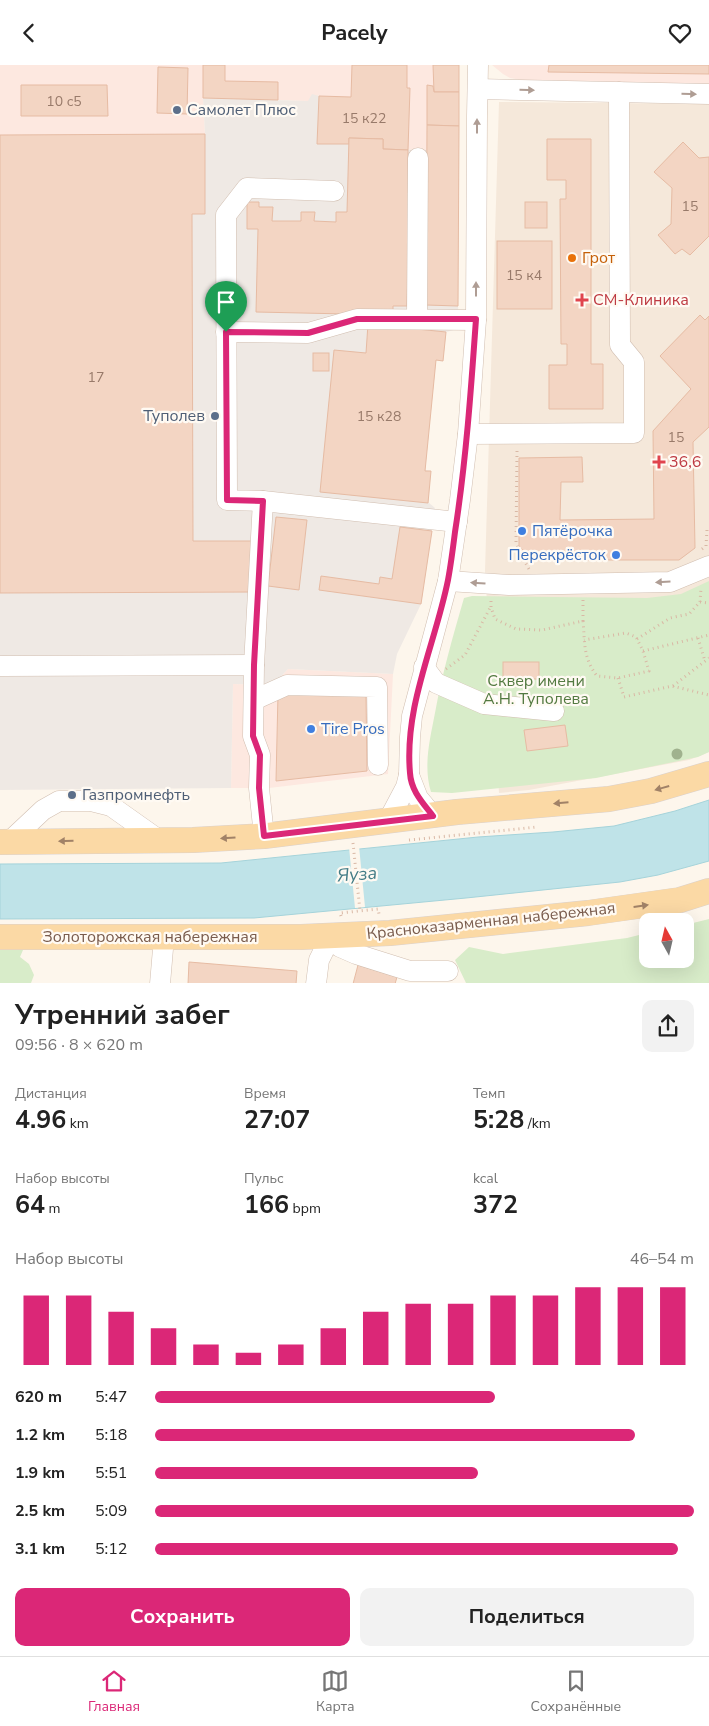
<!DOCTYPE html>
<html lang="ru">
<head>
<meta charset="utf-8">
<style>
  body { margin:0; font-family:"Nunito Sans",sans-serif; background:#f2f2f2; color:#222; height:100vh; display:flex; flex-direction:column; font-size:19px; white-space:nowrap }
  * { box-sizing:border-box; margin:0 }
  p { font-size:16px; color:#767676 }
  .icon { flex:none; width:28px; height:28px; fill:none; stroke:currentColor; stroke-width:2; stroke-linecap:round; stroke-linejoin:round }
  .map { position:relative; height:918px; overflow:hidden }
  .sheet { display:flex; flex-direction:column; background:#fff; flex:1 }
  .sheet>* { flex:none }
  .needle { width:32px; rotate:352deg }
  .fabs { position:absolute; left:639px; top:848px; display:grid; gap:10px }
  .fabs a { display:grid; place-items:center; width:55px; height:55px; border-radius:10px; background:#fff; box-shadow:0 5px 20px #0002; font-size:25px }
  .pin { position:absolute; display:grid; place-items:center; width:42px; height:42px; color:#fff; margin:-51px -21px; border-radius:50% 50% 50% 0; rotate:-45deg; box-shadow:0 0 5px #0007 }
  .pin .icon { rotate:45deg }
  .round { display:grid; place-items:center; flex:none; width:52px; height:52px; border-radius:10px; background:#f2f2f2 }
  .overview { display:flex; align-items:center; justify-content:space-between; height:85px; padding:0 15px }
  h1 { font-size:28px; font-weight:700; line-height:38px }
  .figures { display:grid; grid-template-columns:repeat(3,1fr); gap:8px; height:85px; padding:5px 15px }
  .figures div { display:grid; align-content:center }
  .figures b { font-size:25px; font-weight:700 }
  .figures small { font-size:14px; font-weight:400 }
  .figures p { font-size:14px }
  .chart { height:140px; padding:10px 15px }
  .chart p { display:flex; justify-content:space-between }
  .chart svg { width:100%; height:90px; margin-top:5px; stroke:#db2777; stroke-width:6 }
  .cta { display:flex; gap:10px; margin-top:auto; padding:10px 15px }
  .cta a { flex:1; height:58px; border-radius:10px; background:#db2777; color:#fff; font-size:20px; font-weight:700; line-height:58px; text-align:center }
  .cta a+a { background:#f2f2f2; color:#222 }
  ul { padding:0 15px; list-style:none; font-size:16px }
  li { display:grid; grid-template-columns:80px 60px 1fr; align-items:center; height:38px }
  li i { height:12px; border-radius:6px; background:#db2777 }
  header { display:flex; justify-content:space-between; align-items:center; height:65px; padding:0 15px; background:#fff; font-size:22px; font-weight:700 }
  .menu { display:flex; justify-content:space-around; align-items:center; height:70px; border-top:1px solid #e0e0e0; background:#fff; font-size:14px; color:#767676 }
  .menu a { display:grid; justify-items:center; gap:2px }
  .menu .active { color:#db2777 }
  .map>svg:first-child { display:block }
  .residential { fill:#f5e8da }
  .commercial { fill:#fde8e0 }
  .industrial { fill:#efe9e4 }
  .green { fill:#d8ecc9 }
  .water { fill:#bfe3e8; stroke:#a5d3da }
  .pier { fill:#fdf6ec }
  .building { fill:#f3d5c3; stroke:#e6bba3 }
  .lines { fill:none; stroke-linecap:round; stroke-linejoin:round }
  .minor-casing { stroke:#d1beb0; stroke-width:21 }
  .major-casing { stroke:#dad1cd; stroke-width:26 }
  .path { stroke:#d9b8a5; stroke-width:3; stroke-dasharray:1 4; stroke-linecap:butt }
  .minor { stroke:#fff; stroke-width:20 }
  .major { stroke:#fbd9a5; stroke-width:25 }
  .tree { fill:#a0b28e }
  .oneway { fill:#af9d94 }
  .oneway2 { fill:#a18267 }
  .route-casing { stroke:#fff; stroke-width:10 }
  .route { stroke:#db2777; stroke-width:6 }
  .service-dot { fill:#5c6f8a; stroke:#fffaf3; stroke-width:2 }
  .food-dot { fill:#e8710a; stroke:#fffaf3; stroke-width:2 }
  .health-dot { fill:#e0444e; stroke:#fffaf3; stroke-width:2 }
  .shop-dot { fill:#3f7fe0; stroke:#fffaf3; stroke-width:2 }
  .labels { text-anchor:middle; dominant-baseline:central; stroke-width:4.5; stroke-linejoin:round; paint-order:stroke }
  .number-label { font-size:14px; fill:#987a6a }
  .service-label { font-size:16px; fill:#4e5e75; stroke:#fffaf3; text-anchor:start }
  .food-label { font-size:16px; fill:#c56008; stroke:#fffaf3; text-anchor:start }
  .health-label { font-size:16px; fill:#be3a42; stroke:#fffaf3; text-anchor:start }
  .shop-label { font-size:16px; fill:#366cbe; stroke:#fffaf3; text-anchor:start }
  .park-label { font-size:16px; fill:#537a41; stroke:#fffaf3 }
  .street-label { font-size:16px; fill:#7a5c4d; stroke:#fffaf3 }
  .water-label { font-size:18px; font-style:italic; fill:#437c86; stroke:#fffaf3 }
</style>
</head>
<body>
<header><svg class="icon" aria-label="back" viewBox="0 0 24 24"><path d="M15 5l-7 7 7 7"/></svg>Pacely<svg class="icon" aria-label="heart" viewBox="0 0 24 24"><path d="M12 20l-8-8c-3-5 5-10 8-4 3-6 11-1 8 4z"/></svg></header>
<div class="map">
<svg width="709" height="919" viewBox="0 0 709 919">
  <rect width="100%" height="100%" fill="#fdf6ec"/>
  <path class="residential" d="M 499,37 L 709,39 L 709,687 L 689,695 L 529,725 L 499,728 L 485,506 Z"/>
  <g class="commercial">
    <path d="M 0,0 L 459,0 L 459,61 L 427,85 L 383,84 L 349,79 L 317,79 L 308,36 L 203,33 L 205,69 L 0,70 Z"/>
    <path d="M 492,0 L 709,0 L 709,20 L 521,15 L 510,13 L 503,9 Z"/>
    <path d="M 288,604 L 393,609 L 388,709 L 269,723 L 231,723 L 233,619 L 273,620 Z"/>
  </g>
  <path class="industrial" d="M 312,29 L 319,31 L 318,79 L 349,79 L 383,84 L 427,85 L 427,60 L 459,61 L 458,264 L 446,267 L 443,296 L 436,295 L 425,405 L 431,406 L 428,437 L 435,443 L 421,539 L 397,589 L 393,609 L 288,604 L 273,620 L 233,619 L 231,723 L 0,725 L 0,70 L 205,69 L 203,33 L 308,36 Z"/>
  <g class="green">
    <path d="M 709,516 L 709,687 L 698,692 L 596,713 L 452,728 L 431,727 C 423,701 430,674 435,648 C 442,609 453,571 464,533 L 472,531 L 647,533 L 681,529 Z"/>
    <path d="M 709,854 L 709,918 L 466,918 L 455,895 L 469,882 L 503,889 L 627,873 L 647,868 L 648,894 L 685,894 L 685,860 Z"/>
    <path d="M 0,885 L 23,885 L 20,892 L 29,899 L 34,910 L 31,918 L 0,918 Z"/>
  </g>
  <path class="water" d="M 709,735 L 709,796 L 658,810 L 620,817 L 466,833 L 254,853 L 0,854 L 0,799 L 221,798 L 478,772 L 553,767 L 614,761 L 675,746 Z"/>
  <path class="pier" d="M 359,781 L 365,842 L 355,843 L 349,782 Z"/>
  <g class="building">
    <path d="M 203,0 L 225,0 L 225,16 L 278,17 L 278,35 L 203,33 Z"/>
    <path d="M 352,0 L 407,0 L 407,23 L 410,23 L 408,85 L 383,84 L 383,74 L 349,73 L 349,79 L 317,79 L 319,31 L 351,32 Z"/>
    <path d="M 433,0 L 459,0 L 459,27 L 434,27 Z"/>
    <path d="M 549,0 L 709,0 L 709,9 L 548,7 Z"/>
    <path d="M 158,2 L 188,3 L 187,49 L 157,48 Z"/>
    <path d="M 21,20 L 107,20 L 108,51 L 21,51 Z"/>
    <path d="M 427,20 L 433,21 L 434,27 L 459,27 L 459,61 L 427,60 Z"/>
    <path d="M 427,60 L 459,61 L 458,241 L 426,240 Z"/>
    <path d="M 205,69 L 205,149 L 192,149 L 193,476 L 254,476 L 254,527 L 0,528 L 0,70 Z"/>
    <path d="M 349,73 L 383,74 L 383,84 L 408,85 L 408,128 L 410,128 L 407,241 L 393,241 L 393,250 L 256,247 L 258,164 L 247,164 L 247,137 L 259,137 L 259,142 L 273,142 L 272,156 L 301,156 L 301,147 L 315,147 L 314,156 L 336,157 L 336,147 L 347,147 Z"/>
    <path d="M 547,74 L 591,74 L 591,299 L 603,299 L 603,344 L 549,344 L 549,300 L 567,300 L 567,279 L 561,279 L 560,134 L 566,134 L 566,115 L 547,115 Z"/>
    <path d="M 683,77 L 699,93 L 709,92 L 709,171 L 690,190 L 682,184 L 675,189 L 658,170 L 671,159 L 672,123 L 654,107 Z"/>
    <rect x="525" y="137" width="22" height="26"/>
    <rect x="497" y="176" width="55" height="68"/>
    <path d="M 700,250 L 705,255 L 709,251 L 709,362 L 693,377 L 695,483 L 679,495 L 532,495 L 519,481 L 519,393 L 582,392 L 583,417 L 561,417 L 560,455 L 654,454 L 653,366 L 691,324 L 660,291 Z"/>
    <path d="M 368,259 L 446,267 L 443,296 L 436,295 L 425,406 L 431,406 L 428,438 L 320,427 L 334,285 L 366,288 Z"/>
    <rect x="313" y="288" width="16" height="18"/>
    <path d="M 276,452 L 307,455 L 299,525 L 268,521 Z"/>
    <path d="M 400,462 L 432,466 L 421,539 L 319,525 L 321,511 L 379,519 L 380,512 L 392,514 Z"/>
    <rect x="503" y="597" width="36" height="17"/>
    <path d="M 278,629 L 366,631 L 367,706 L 276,716 Z"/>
    <path d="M 565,660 L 568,681 L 527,686 L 524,665 Z"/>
    <path d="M 189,897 L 297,906 L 296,919 L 188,919 Z"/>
    <path d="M 358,900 L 397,912 L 395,919 L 353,919 Z"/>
  </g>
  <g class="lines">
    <defs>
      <g id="minor">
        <path d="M 478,24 L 709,29"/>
        <path d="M 334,126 L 247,123 L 226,150 L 227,435 L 263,436 L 457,457"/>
        <path d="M 417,254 L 418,93"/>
        <path d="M 226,267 L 308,268 L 357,254 L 476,255"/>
        <path d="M 468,369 L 634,368 L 634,297 L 620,280 L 619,27"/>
        <path d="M 448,516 L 509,520 L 670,517 L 709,501"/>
        <path d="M 254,600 L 263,436"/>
        <path d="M 0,601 L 254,600 L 253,671 L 260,690 L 259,723 L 264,771"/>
        <path d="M 424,602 L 436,618 L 484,639 L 554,646"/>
        <path d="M 254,635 L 287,620 L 377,622 L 378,700"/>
        <path d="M 409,710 L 418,733 L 433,751"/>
        <path d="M 388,756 L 406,722 L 409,710 L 410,672 L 412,651 L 448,516 L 460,435 L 468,369 L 476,255 L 477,51 L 478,0"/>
        <path d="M 10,776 L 43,745 L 59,736 L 91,736 L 111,741 L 159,775"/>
        <path d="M 160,919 L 164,872"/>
        <path d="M 316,919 L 319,895 L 331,871 L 340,882 L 356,889 L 410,906 L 448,906"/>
      </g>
      <g id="major">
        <path d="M 0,777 L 193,775 L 264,771 L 457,747 L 609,734 L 651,726 L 709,709"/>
        <path d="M 0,872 L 301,872 L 390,868 L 588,848 L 680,835 L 709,826"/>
      </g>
    </defs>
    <use href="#minor" class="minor-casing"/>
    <use href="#major" class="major-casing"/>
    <g class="path">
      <path d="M 517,386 L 516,478 L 522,492 L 529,504"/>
      <path d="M 702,484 L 706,481 L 707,465 L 709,463"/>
      <path d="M 583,535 L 583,556"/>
      <path d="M 491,536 L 491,542 L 495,554 L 516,564 L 542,565 L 583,556 C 585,578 583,593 597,611 L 618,613 L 649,606 L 643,586 L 636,572 L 626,568 L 584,575"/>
      <path d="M 700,537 L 709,538"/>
      <path d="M 698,573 L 705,596"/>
      <path d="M 637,574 L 670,553 L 689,549 L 700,537 L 701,523"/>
      <path d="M 643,586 L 709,570"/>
      <path d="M 446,604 L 465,590 L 490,543"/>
      <path d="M 618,613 L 624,632 L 672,621 L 709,630"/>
      <path d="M 673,621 L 709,593"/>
      <path d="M 409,775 L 537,762"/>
      <path d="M 353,778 L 360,846"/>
      <path d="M 341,851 L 340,848 L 378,844 L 379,849"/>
    </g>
    <use href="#minor" class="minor"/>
    <use href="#major" class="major"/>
  </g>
  <circle class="tree" cx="677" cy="689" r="5.5"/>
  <defs><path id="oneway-solid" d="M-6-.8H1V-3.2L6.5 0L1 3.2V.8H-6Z" transform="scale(1.25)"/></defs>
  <g class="oneway">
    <use href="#oneway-solid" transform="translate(527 25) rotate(1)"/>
    <use href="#oneway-solid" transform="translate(689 29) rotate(1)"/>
    <use href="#oneway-solid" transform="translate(477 61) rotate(-90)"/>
    <use href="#oneway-solid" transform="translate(476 224) rotate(-90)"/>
    <use href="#oneway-solid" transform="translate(663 517) rotate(177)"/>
    <use href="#oneway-solid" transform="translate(478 518) rotate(-176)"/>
  </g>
  <g class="oneway2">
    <use href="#oneway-solid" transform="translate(662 723) rotate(164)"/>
    <use href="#oneway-solid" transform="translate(561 738) rotate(175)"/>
    <use href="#oneway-solid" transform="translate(228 773) rotate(176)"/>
    <use href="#oneway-solid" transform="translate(66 776) rotate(179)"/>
    <use href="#oneway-solid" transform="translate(641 841) rotate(-8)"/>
  </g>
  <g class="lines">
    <defs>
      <path id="route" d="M 357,254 L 476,254 C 471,325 466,396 455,467 C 453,483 451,499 448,515 C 435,580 404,641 410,708 C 411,726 423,738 433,751 L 264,771 L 259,723 L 260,690 L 253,671 L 254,600 L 263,436 L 227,435 L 226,267 L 308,268 Z"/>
    </defs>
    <use href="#route" class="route-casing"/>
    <use href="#route" class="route"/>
  </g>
  <g class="service-dot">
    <circle cx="177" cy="45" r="5"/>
    <circle cx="215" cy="351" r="5"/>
    <circle cx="72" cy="730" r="5"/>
  </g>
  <circle class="food-dot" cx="572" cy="193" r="5"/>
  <g class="health-dot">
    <path d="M579.5 227.5h5v5h5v5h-5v5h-5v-5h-5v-5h5z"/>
    <path d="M656.5 389.5h5v5h5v5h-5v5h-5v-5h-5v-5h5z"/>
  </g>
  <g class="shop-dot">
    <circle cx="522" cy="466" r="5"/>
    <circle cx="616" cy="490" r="5"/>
    <circle cx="311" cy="664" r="5"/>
  </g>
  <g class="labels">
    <g class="number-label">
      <text x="64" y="36">10 с5</text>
      <text x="364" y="53">15 к22</text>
      <text x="690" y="141">15</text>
      <text x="524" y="210">15 к4</text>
      <text x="96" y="312">17</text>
      <text x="379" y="351">15 к28</text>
      <text x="676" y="372">15</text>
    </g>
    <g class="service-label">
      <text x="187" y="45">Самолет Плюс</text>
      <text x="205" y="351" text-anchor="end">Туполев</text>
      <text x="82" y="730">Газпромнефть</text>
    </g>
    <g class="food-label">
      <text x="582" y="193">Грот</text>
    </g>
    <g class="health-label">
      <text x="593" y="235">СМ-Клиника</text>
      <text x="669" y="397">36,6</text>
    </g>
    <g class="shop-label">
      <text x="532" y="466">Пятёрочка</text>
      <text x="606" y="490" text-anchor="end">Перекрёсток</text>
      <text x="321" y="664">Tire Pros</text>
    </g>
    <g class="park-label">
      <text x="536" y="616">Сквер имени<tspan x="536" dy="18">А.Н. Туполева</tspan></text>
    </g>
    <g class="street-label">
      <text transform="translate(491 856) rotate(-6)">Красноказарменная набережная</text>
      <text x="150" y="872">Золоторожская набережная</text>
    </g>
    <g class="water-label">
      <text transform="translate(357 809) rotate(-4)">Яуза</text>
    </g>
  </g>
</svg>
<div class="fabs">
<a><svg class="needle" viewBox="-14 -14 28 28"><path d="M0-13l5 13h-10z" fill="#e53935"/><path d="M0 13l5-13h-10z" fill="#767676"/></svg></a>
</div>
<div class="pin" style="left:226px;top:267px;background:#1e9e55"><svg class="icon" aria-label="arrive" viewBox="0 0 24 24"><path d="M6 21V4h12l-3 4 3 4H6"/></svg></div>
</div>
<section class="sheet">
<div class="overview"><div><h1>Утренний забег</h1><p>09:56 · 8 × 620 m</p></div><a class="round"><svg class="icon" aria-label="share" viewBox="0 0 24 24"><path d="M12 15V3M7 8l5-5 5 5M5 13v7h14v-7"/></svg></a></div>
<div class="figures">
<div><p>Дистанция</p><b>4.96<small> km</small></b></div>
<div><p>Время</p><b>27:07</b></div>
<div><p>Темп</p><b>5:28<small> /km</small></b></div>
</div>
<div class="figures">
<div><p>Набор высоты</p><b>64<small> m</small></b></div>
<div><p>Пульс</p><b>166<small> bpm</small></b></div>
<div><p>kcal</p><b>372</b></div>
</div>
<div class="chart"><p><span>Набор высоты</span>46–54 m</p>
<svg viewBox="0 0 160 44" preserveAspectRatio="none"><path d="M5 44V10M15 44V10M25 44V18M35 44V26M45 44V34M55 44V38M65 44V34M75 44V26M85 44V18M95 44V14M105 44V14M115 44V10M125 44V10M135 44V6M145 44V6M155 44V6"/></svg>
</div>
<ul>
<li><b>620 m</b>5:47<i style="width:63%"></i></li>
<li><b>1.2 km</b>5:18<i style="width:89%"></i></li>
<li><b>1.9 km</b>5:51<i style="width:60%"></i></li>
<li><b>2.5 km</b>5:09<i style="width:100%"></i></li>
<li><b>3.1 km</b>5:12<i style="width:97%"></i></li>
</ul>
<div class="cta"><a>Сохранить</a><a>Поделиться</a></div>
</section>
<nav class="menu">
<a class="active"><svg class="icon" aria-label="home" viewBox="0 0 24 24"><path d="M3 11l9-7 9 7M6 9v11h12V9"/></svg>Главная</a>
<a><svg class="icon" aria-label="map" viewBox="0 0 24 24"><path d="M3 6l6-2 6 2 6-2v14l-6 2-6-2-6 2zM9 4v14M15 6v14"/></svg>Карта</a>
<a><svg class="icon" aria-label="saved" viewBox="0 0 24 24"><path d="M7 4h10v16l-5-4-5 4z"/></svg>Сохранённые</a>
</nav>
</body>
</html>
